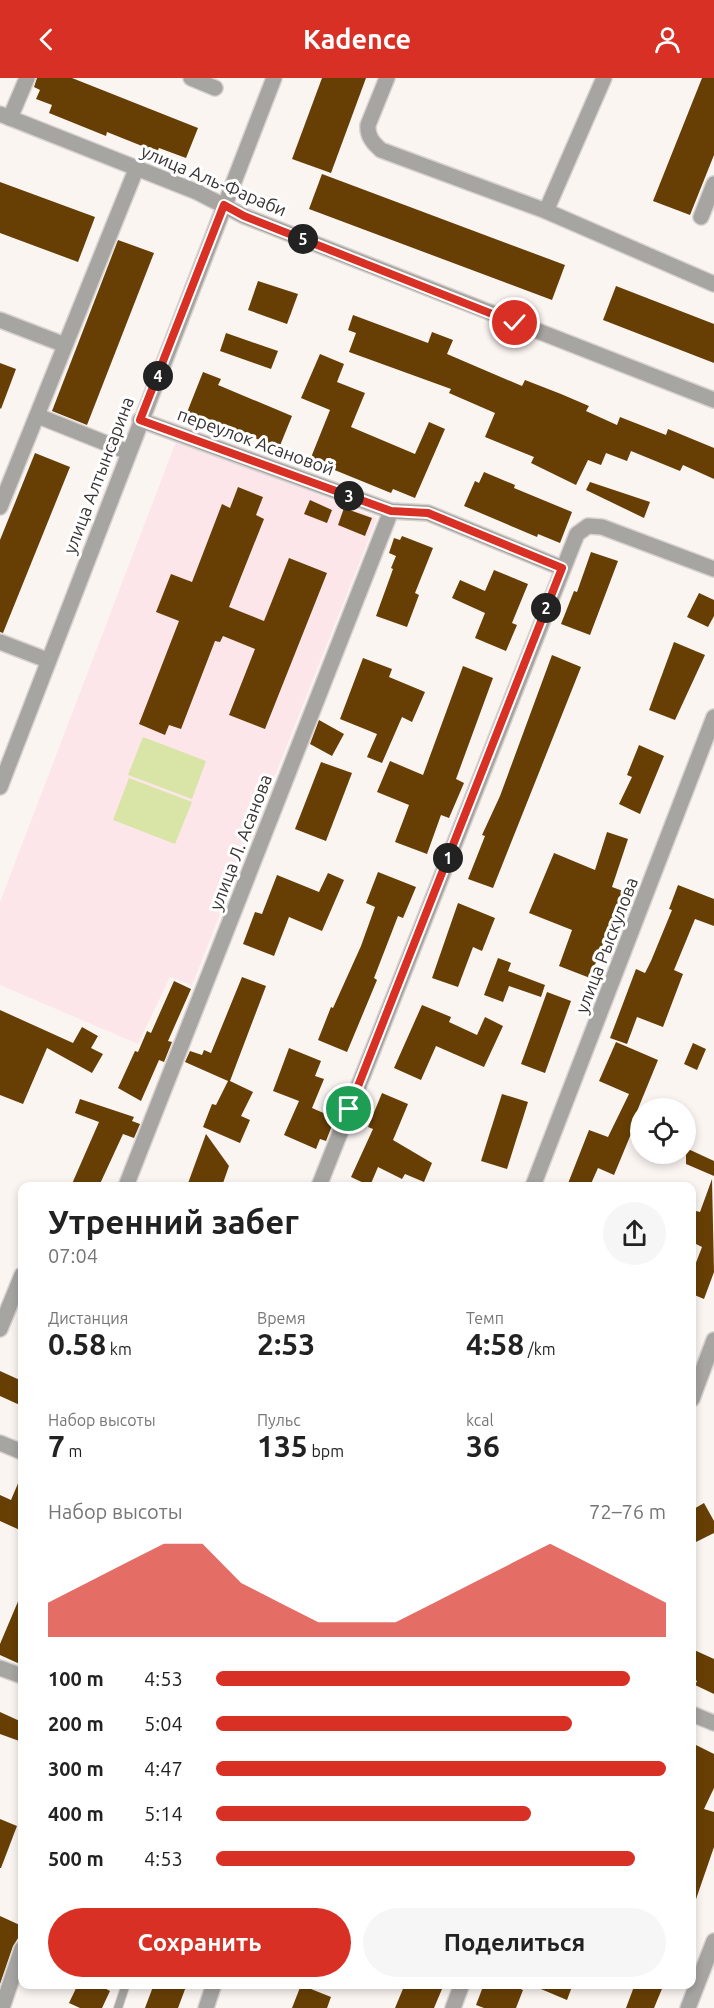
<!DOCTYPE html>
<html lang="ru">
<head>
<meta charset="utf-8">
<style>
  body { margin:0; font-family:Ubuntu,sans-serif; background:#f6f6f6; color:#222; height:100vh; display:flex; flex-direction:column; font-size:22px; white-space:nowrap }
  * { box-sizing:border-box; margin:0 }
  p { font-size:20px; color:#767676 }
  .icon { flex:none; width:33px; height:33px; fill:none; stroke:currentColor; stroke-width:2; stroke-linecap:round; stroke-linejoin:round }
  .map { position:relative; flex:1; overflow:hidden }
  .panel { position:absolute; left:18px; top:1104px; width:678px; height:807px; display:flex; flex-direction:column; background:#fff; border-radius:12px; box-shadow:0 3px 9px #0003 }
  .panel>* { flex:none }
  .tools { position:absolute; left:630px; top:1020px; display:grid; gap:12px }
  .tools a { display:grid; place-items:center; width:66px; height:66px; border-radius:50%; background:#fff; box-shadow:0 3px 9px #0003; font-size:30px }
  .pin { position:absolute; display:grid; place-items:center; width:51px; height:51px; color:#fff; margin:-26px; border:3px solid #fff; border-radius:50%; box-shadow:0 2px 6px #0007 }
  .km { position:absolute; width:30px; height:30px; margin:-15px; border-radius:50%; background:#222; color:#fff; font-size:16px; line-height:30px; text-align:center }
  .round { display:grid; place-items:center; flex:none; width:63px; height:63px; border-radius:32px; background:#f6f6f6 }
  .head { display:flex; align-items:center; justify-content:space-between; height:102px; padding:0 30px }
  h1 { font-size:33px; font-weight:600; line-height:45px }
  .figures { display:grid; grid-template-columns:repeat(3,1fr); gap:9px; height:102px; padding:6px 30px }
  .figures div { display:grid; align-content:center }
  .figures b { font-size:30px; font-weight:600 }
  .figures small { font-size:16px; font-weight:400 }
  .figures p { font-size:16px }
  .chart { height:168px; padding:12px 30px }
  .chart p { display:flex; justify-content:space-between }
  .chart svg { width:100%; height:108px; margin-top:6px; fill:#d93025; opacity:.7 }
  .cta { display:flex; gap:12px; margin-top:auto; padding:12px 30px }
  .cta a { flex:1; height:69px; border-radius:36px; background:#d93025; color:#fff; font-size:24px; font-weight:600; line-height:69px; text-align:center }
  .cta a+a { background:#f6f6f6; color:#222 }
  ul { padding:0 30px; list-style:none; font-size:20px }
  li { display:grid; grid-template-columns:96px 72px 1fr; align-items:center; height:45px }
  li i { height:15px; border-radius:8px; background:#d93025 }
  header { display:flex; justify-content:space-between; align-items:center; height:78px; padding:0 30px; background:#d93025; color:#fff; font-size:27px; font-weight:600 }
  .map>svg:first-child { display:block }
  .education { fill:#fce6e9 }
  .green { fill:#d8e5a7 }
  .building { fill:#673f05 }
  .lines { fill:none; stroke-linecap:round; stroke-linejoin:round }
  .service-casing { stroke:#d8d2d0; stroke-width:10 }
  .minor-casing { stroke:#d8d2d0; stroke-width:18 }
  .service { stroke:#a6a5a2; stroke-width:8 }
  .minor { stroke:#a6a5a2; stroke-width:15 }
  .route-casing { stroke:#fff; stroke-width:12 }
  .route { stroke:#d93025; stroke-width:8 }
  .labels { text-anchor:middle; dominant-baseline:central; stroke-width:6; stroke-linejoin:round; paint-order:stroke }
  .street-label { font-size:18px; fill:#373433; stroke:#fff }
</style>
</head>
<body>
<header><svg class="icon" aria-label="back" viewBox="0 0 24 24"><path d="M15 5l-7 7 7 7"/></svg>Kadence<svg class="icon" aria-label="person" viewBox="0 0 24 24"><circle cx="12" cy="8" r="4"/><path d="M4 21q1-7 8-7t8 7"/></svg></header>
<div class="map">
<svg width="714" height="1930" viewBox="0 0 714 1930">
  <rect width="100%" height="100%" fill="#fbf5f2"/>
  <path class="education" d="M 177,361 L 377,440 L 192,907 L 170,899 L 138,966 L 0,907 L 0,824 Z"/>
  <g class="green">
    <path d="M 143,659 L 206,683 L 192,721 L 128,697 Z"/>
    <path d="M 129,700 L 192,724 L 175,766 L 113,742 Z"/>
  </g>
  <g class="building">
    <path d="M 37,0 L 72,0 L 198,50 L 186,80 L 159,70 L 157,74 L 107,54 L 106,58 L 49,35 L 52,27 L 36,21 L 40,12 L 34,9 Z"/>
    <path d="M 322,0 L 366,0 L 331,95 L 292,81 Z"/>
    <path d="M 702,0 L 714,0 L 714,77 L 690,137 L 653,123 Z"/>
    <path d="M 322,96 L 565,187 L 552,222 L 309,131 Z"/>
    <path d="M 0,104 L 95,139 L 78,184 L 0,155 Z"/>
    <path d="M 118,162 L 154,175 L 87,347 L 52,333 Z"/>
    <path d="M 258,203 L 298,216 L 287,246 L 248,232 Z"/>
    <path d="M 616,208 L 714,246 L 714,285 L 603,242 Z"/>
    <path d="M 353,237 L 428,265 L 432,254 L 453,262 L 447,276 L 522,308 L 525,302 L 561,316 L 589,328 L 586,333 L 617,347 L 620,339 L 666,357 L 668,351 L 714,370 L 714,401 L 683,387 L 680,393 L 631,373 L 627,383 L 606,375 L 601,387 L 588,382 L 576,407 L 531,385 L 534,379 L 485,359 L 495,335 L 449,315 L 451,311 L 349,274 L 356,255 L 348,252 Z"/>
    <path d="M 226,255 L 278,273 L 271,291 L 220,273 Z"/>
    <path d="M 320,276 L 344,286 L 337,304 L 365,315 L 351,349 L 415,376 L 429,344 L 445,351 L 415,420 L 393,411 L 391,415 L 310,382 L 330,332 L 301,320 Z"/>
    <path d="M 0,285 L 16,291 L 1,331 L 0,330 Z"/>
    <path d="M 203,294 L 221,301 L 218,307 L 292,338 L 279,370 L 206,340 L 202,349 L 184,342 Z"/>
    <path d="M 35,375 L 70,389 L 3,555 L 0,554 L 0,462 Z"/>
    <path d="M 484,394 L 515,407 L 514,410 L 572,434 L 560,465 L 538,456 L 537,459 L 464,428 L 475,403 L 479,405 Z"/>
    <path d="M 590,404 L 650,424 L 644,440 L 586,412 Z"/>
    <path d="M 238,409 L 263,419 L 256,437 L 264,441 L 229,529 L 264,543 L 289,480 L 327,495 L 265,651 L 229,637 L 255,571 L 223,558 L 220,564 L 215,563 L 181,651 L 169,647 L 165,657 L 139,646 L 179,543 L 156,534 L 171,496 L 192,504 L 222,426 L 230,430 Z"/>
    <path d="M 310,422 L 332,432 L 327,445 L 304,436 Z"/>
    <path d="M 344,430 L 372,440 L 365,458 L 338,447 Z"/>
    <path d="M 402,458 L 433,470 L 415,515 L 419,517 L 407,549 L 376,538 L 393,491 L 391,490 L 396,478 L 389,475 L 394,460 L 400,462 Z"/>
    <path d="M 591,474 L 618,483 L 590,557 L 561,546 L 574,513 L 577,514 Z"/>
    <path d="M 494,492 L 528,506 L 512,545 L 517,547 L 506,573 L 475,560 L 485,535 L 452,520 L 460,502 L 485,513 Z"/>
    <path d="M 699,515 L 714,522 L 714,538 L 708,549 L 687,539 Z"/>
    <path d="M 674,564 L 705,577 L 675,642 L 649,632 Z"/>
    <path d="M 552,577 L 581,589 L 493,810 L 468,801 L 485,758 L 482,757 L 500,718 Z"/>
    <path d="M 363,580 L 392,591 L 389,599 L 425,614 L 412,644 L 402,639 L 382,685 L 367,679 L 377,656 L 340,641 Z"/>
    <path d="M 463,588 L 493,600 L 456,701 L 464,705 L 449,740 L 441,737 L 427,776 L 395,764 L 409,727 L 377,714 L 390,683 L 423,697 Z"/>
    <path d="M 319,642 L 344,656 L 332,678 L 310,666 Z"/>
    <path d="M 639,667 L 664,678 L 640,736 L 619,726 L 632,699 L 627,697 Z"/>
    <path d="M 321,684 L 352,695 L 326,763 L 295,751 Z"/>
    <path d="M 607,754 L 628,761 L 612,809 L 623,813 L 590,900 L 559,888 L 572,852 L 529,835 L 554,775 L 595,792 Z"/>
    <path d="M 378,794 L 416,809 L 403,840 L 398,838 L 374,900 L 377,902 L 347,974 L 318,962 L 331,929 L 333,930 L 361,868 L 375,829 L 366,825 Z"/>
    <path d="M 328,795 L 344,802 L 322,853 L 289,839 L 274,878 L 243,866 L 255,834 L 262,836 L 277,797 L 319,814 Z"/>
    <path d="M 678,807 L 714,821 L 714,848 L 695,841 L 674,892 L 683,896 L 663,949 L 637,939 L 627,966 L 610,960 L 636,891 L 645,895 L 651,883 L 672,832 L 669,831 Z"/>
    <path d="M 458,825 L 495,840 L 482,873 L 473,869 L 458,909 L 432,900 Z"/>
    <path d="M 498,880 L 511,885 L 508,893 L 545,907 L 541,919 L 509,908 L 503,924 L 484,917 Z"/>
    <path d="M 242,899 L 266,908 L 230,1003 L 253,1014 L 241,1038 L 250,1042 L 240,1065 L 203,1049 L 212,1026 L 216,1027 L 228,1003 L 185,984 L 190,973 L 202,977 L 204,972 L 211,975 Z"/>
    <path d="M 174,903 L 191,911 L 168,963 L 172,964 L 164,984 L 159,982 L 141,1023 L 118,1010 L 135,973 L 138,974 L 147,953 L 151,955 Z"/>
    <path d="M 547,914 L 571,923 L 545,995 L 521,986 Z"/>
    <path d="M 422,927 L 451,939 L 449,944 L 477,957 L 485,939 L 503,948 L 484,989 L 436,968 L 421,1002 L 394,990 Z"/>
    <path d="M 0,932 L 73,965 L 82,949 L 98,958 L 91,970 L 103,976 L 92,995 L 47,970 L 23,1026 L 0,1017 Z"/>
    <path d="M 616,964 L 658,982 L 635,1038 L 640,1041 L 640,1061 L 631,1056 L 614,1097 L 598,1090 L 590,1108 L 567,1108 L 589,1052 L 608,1059 L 629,1016 L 599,1003 Z"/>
    <path d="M 693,965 L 706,971 L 697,992 L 684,986 Z"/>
    <path d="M 289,970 L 321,983 L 315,998 L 324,1001 L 312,1030 L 335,1040 L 326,1063 L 320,1061 L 316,1071 L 284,1057 L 299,1023 L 273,1013 Z"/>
    <path d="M 382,1015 L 408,1026 L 393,1062 L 432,1085 L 424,1104 L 405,1096 L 402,1101 L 378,1089 L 370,1108 L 351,1099 L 373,1051 L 368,1049 Z"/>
    <path d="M 502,1016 L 528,1024 L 507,1091 L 481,1083 Z"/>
    <path d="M 80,1021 L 134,1039 L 132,1043 L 140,1046 L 134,1060 L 123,1056 L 99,1108 L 71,1108 L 99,1044 L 75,1035 Z"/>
    <path d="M 206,1056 L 229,1088 L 222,1108 L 187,1108 Z"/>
    <path d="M 686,1070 L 714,1083 L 714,1098 L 686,1086 Z"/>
    <path d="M 712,1101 L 714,1194 L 704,1221 L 692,1216 L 692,1195 L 702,1169 L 692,1164 L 692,1144 L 696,1133 L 700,1134 Z"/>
    <path d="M 0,1293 L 22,1303 L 22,1328 L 0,1318 Z"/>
    <path d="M 22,1396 L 22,1453 L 0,1443 L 0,1417 L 11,1422 Z"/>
    <path d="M 704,1425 L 714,1443 L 714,1455 L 696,1464 L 692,1455 L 692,1432 Z"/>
    <path d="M 22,1514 L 22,1587 L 0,1577 L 0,1566 Z"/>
    <path d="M 692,1571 L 714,1581 L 714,1616 L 695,1607 L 697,1603 L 692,1600 Z"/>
    <path d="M 0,1634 L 22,1644 L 22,1664 L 0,1656 Z"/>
    <path d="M 692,1665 L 714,1676 L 714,1710 L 704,1731 L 714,1734 L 714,1769 L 694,1827 L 692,1827 Z"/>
    <path d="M 0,1741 L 17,1748 L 1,1790 L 0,1790 Z"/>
    <path d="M 0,1838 L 22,1848 L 22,1854 L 13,1868 L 0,1906 Z"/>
    <path d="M 78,1906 L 97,1906 L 110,1913 L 102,1930 L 80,1930 L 69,1925 Z"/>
    <path d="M 154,1906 L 187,1906 L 178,1930 L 145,1930 Z"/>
    <path d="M 405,1906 L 431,1906 L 442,1911 L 434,1930 L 395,1930 Z"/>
    <path d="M 484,1906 L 508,1906 L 523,1912 L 516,1930 L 484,1930 L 476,1927 Z"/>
    <path d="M 529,1906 L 573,1906 L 567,1922 Z"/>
    <path d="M 635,1906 L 664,1906 L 654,1930 L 626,1930 Z"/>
    <path d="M 301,1907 L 331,1919 L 327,1930 L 292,1930 Z"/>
  </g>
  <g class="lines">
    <defs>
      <path id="service" d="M 118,1930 L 126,1906"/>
      <g id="minor">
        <path d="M 191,0 L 215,10"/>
        <path d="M 387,0 L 368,47 C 367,58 373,65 381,72 L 546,133 L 714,206"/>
        <path d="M 0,36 L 197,114 L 244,138 L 714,322"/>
        <path d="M 10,40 L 27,0"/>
        <path d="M 546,133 L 604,0"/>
        <path d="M 701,139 L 714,106"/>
        <path d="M 0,242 L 65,267"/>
        <path d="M 38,338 L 128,374"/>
        <path d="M 140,342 L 391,433 L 428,435 L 562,490"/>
        <path d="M 0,429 L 137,89"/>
        <path d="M 0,564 L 47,582"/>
        <path d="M 0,709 L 274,0"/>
        <path d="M 126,1108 L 391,433"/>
        <path d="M 319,1108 L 577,456 L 588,448 L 602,449 L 714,491"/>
        <path d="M 533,1108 L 714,639"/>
        <path d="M 0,1251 L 22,1197"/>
        <path d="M 692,1321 L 714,1262"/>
        <path d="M 0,1365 L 22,1374"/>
        <path d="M 0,1590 L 22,1598"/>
        <path d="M 692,1636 L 714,1645"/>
        <path d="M 2,1930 L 22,1871"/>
        <path d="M 206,1930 L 214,1906"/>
        <path d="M 453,1930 L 462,1906"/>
        <path d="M 688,1930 L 714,1863"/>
      </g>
    </defs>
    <use href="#service" class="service-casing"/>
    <use href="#minor" class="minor-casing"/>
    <use href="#service" class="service"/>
    <use href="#minor" class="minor"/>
  </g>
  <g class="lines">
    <defs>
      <path id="route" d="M 349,1031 L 562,490 L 428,435 L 391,433 L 140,342 L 224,127 L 244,138 L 515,245"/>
    </defs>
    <use href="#route" class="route-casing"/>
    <use href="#route" class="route"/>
  </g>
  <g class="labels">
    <g class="street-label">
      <text transform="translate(214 102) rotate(23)">улица Аль-Фараби</text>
      <text transform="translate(256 363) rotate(20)">переулок Асановой</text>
      <text transform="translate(98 397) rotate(-69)">улица Алтынсарина</text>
      <text transform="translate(240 764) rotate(-69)">улица Л. Асанова</text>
      <text transform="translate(606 867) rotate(-69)">улица Рыскулова</text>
    </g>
  </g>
</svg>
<div class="tools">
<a><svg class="icon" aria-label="locate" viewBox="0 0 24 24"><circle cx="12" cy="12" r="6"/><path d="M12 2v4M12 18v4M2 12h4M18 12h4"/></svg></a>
</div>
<div class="pin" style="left:349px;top:1031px;background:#1e9e55"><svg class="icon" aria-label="arrive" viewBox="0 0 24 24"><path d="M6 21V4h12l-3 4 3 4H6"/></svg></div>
<div class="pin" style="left:515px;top:245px;background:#d93025"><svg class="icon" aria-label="check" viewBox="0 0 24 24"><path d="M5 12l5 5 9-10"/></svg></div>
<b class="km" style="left:448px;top:780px">1</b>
<b class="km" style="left:546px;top:530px">2</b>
<b class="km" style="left:349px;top:418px">3</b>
<b class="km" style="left:158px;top:298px">4</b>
<b class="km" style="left:303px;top:161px">5</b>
<section class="panel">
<div class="head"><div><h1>Утренний забег</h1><p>07:04</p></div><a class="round"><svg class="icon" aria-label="share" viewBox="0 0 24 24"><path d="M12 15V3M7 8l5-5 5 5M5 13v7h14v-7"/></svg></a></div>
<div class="figures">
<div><p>Дистанция</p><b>0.58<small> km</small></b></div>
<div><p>Время</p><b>2:53</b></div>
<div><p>Темп</p><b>4:58<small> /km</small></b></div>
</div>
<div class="figures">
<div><p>Набор высоты</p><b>7<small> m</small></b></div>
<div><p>Пульс</p><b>135<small> bpm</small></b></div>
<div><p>kcal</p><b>36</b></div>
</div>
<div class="chart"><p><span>Набор высоты</span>72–76 m</p>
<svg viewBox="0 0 160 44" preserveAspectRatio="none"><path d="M0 44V30L10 22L20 14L30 6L40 6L50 22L60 30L70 38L80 38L90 38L100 30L110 22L120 14L130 6L140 14L150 22L160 30V44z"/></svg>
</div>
<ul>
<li><b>100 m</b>4:53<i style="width:92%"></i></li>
<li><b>200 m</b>5:04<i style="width:79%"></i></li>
<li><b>300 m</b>4:47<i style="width:100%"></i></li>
<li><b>400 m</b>5:14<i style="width:70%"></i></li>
<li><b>500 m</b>4:53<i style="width:93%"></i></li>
</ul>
<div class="cta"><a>Сохранить</a><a>Поделиться</a></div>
</section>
</div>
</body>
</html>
